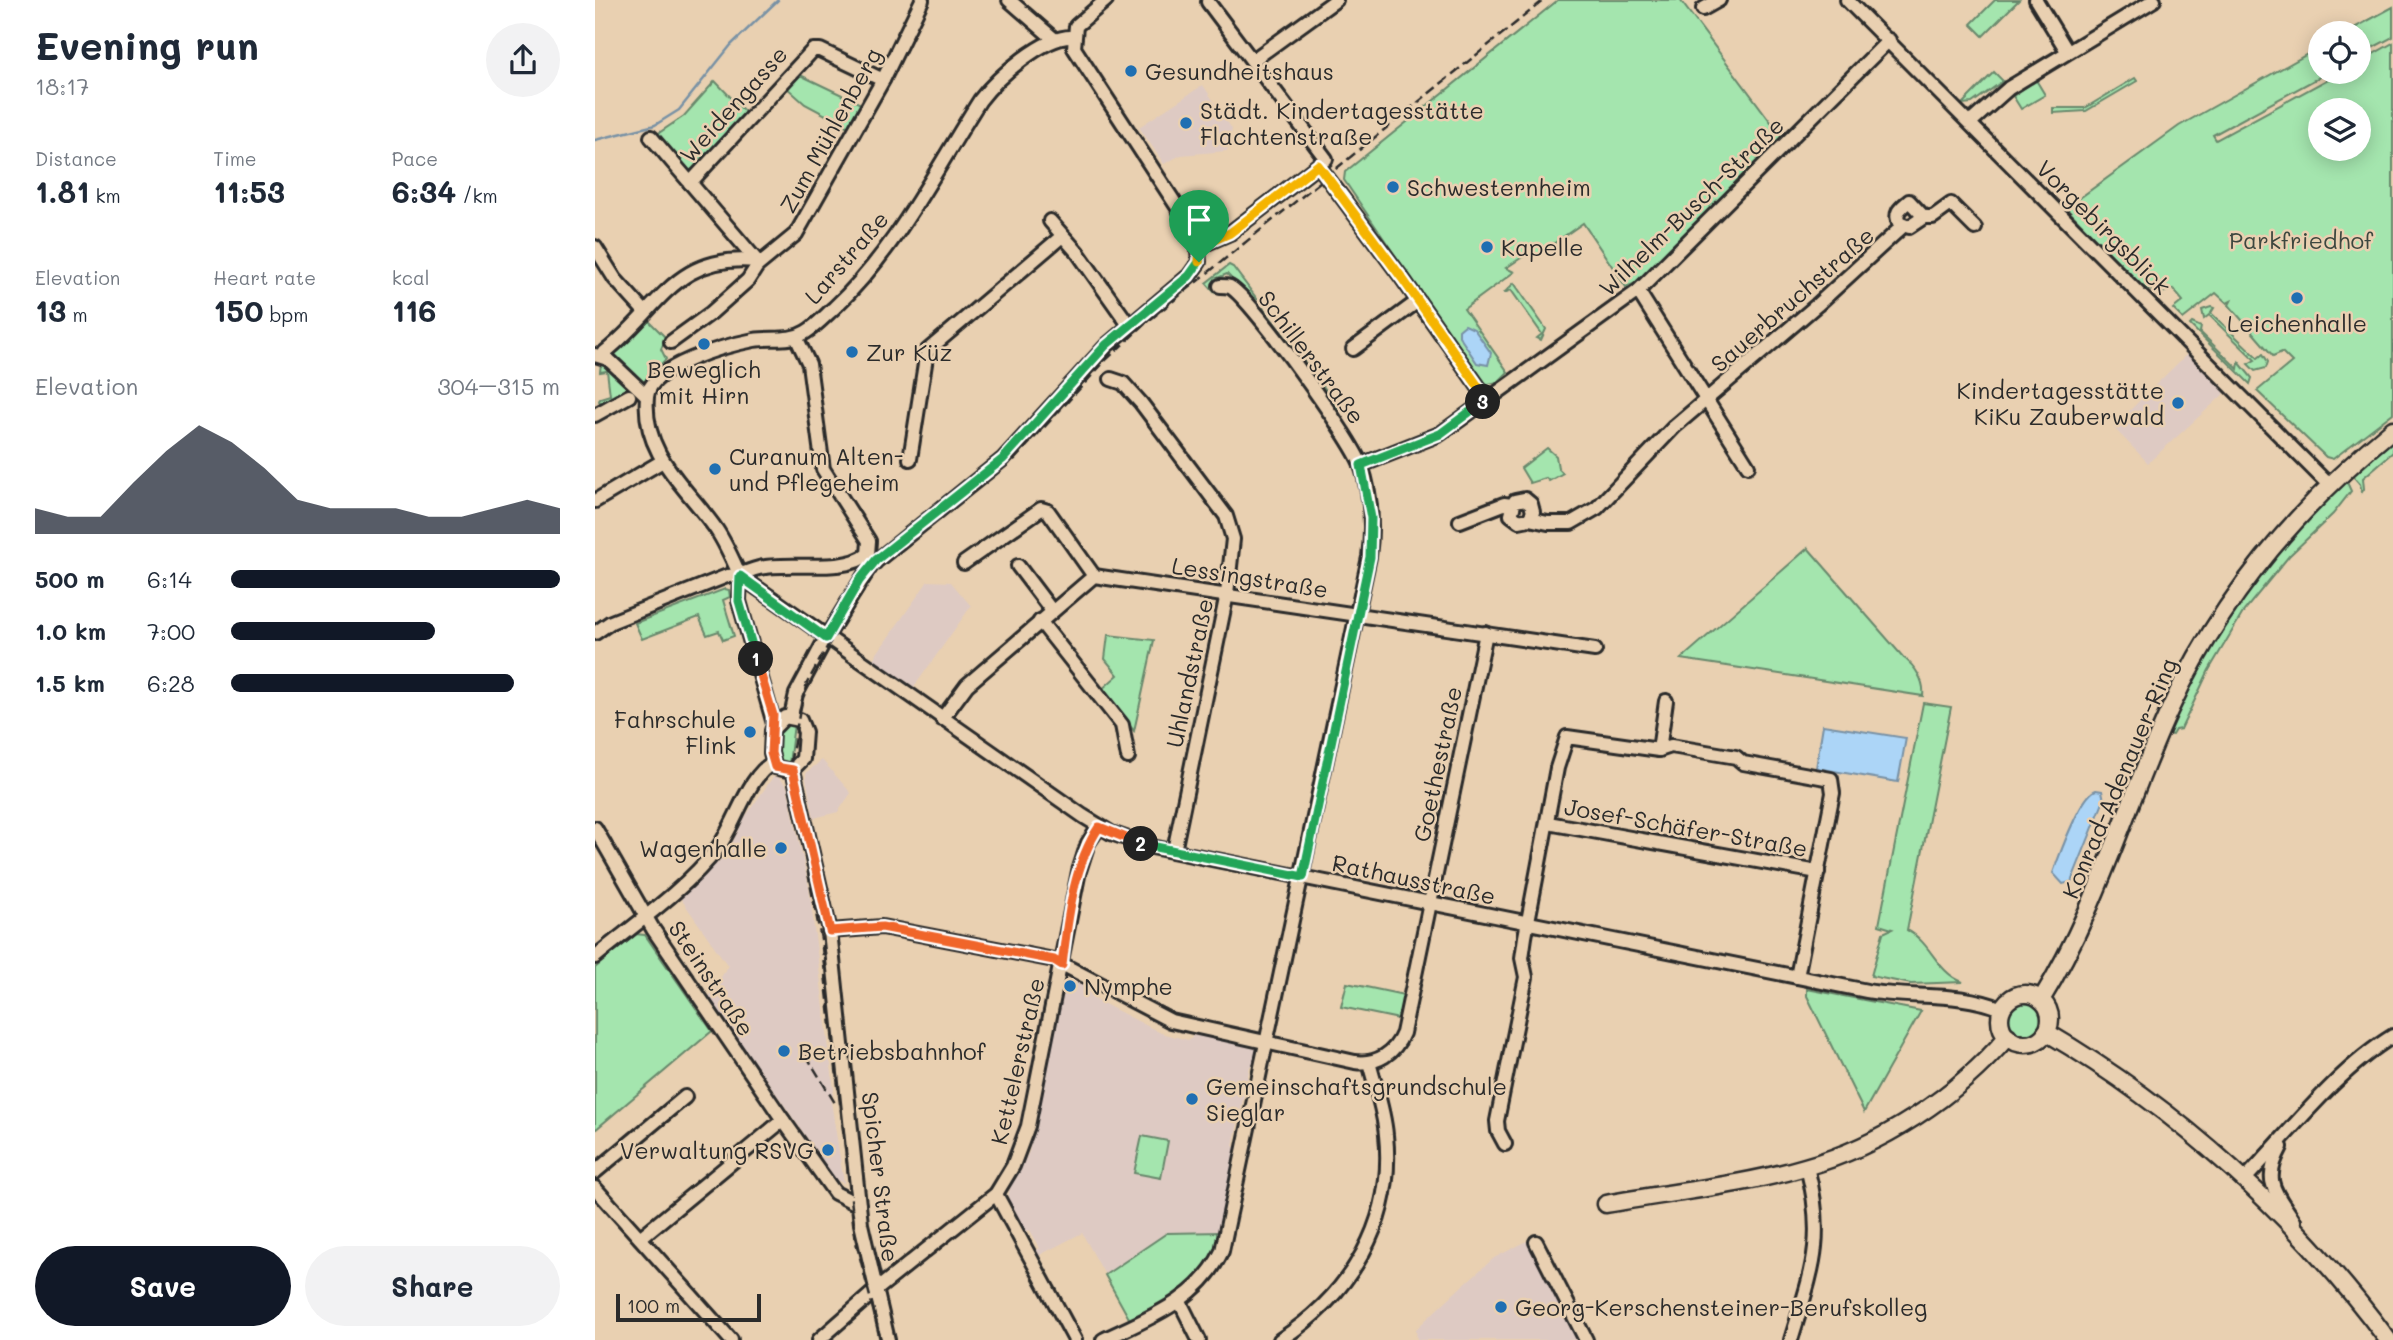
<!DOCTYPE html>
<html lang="en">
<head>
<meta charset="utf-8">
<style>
  body { margin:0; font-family:Mali,sans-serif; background:#f2f2f3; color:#1f2937; height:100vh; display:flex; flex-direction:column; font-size:26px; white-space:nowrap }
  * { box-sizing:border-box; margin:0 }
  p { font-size:23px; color:#747a83 }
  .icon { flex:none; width:38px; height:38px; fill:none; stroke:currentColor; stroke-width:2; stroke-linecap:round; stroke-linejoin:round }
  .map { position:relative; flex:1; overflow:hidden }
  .details { display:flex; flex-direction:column; background:#fff; width:595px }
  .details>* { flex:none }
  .buttons { position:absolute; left:1713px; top:21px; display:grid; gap:14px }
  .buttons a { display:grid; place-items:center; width:63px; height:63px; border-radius:50%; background:#fff; box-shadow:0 4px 18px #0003; font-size:35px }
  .scale { position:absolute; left:21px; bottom:18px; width:145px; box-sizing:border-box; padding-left:7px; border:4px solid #2b2b2b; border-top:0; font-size:19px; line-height:24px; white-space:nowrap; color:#2b2b2b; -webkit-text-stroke:5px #e9d0b1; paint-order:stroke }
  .pin { position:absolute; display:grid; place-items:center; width:60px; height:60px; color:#fff; margin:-72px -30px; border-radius:50% 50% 50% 0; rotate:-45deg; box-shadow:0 0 7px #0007 }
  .pin .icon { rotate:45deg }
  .km { position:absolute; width:35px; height:35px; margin:-18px; border-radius:50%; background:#222; color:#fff; font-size:19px; line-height:35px; text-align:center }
  .round { display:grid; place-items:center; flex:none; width:74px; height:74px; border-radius:37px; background:#f2f2f3 }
  .summary { display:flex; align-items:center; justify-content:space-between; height:119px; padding:0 35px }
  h1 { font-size:38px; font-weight:700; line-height:52px }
  .stats { display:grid; grid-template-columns:repeat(3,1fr); gap:10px; height:119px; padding:7px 35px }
  .stats div { display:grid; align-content:center }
  .stats b { font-size:30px; font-weight:700 }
  .stats small { font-size:19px; font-weight:400 }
  .stats p { font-size:19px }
  .chart { height:196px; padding:14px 35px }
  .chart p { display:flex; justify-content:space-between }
  .chart svg { width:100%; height:126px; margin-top:7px; fill:#111827; opacity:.7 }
  .primary-button { display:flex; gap:14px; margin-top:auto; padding:14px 35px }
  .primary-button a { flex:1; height:80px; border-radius:42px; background:#111827; color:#fff; font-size:28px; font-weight:700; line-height:80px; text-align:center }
  .primary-button a+a { background:#f2f2f3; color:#1f2937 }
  ul { padding:0 35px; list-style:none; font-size:23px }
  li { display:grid; grid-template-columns:112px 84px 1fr; align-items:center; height:52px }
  li i { height:18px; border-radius:9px; background:#111827 }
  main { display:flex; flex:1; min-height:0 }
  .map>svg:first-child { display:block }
  .built { fill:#decac3 }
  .green { fill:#a4e5ae; stroke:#68886c; stroke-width:2; fill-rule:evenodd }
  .water { fill:#acd5f7; stroke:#7891a5; stroke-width:2 }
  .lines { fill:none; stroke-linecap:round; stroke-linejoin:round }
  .stream { stroke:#7891a5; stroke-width:2.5 }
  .minor-casing { stroke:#2b2b2b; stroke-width:18 }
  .major-casing { stroke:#2b2b2b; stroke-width:21 }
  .minor { stroke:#e9d0b1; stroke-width:12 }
  .major { stroke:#e9d0b1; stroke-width:16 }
  .rail { stroke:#2b2b2b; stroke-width:2.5; stroke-dasharray:10 5; stroke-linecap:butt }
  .split-1-casing { stroke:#fff; stroke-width:14 }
  .split-2-casing { stroke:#fff; stroke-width:14 }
  .split-3-casing { stroke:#fff; stroke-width:14 }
  .split-4-casing { stroke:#fff; stroke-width:14 }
  .split-1 { stroke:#22a559; stroke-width:9 }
  .split-2 { stroke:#f0652b; stroke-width:9 }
  .split-3 { stroke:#22a559; stroke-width:9 }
  .split-4 { stroke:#f5b400; stroke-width:9 }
  .poi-dot { fill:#1f6fb2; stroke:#e9d0b1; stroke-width:2.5 }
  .labels { text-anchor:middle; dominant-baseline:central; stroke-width:5; stroke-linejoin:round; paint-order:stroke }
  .poi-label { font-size:23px; fill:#2b2b2b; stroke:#e9d0b1; text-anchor:start }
  .street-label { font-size:23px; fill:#2b2b2b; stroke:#e9d0b1 }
  .park-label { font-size:23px; fill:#3d473f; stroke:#e9d0b1 }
</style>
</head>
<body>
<main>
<section class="details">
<div class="summary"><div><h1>Evening run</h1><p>18:17</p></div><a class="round"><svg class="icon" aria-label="share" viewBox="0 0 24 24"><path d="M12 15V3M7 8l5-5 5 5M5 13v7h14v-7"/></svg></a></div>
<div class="stats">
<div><p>Distance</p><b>1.81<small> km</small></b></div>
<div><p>Time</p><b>11:53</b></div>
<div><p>Pace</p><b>6:34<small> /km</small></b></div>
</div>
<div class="stats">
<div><p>Elevation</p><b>13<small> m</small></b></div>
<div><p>Heart rate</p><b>150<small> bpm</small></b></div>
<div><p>kcal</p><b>116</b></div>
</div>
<div class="chart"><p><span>Elevation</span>304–315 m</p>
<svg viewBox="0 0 160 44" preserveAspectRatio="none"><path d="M0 44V35L10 38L20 38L30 26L40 15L50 6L60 12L70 21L80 32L90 35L100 35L110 35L120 38L130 38L140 35L150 32L160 35V44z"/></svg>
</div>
<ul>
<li><b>500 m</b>6:14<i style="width:100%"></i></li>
<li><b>1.0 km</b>7:00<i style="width:62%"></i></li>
<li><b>1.5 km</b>6:28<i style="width:86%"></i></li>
</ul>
<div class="primary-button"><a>Save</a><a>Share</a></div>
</section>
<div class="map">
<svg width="1798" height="1340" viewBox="0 0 1798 1340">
  <rect width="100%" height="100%" fill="#e9d0b1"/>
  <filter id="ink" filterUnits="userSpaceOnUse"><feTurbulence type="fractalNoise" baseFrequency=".0143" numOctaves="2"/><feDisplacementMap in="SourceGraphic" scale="14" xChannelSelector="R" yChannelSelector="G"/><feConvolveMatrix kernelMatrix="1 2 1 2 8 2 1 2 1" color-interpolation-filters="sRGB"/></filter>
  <g filter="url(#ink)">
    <g class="built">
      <path d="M 608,85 L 637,129 L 632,151 L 586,155 L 569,164 L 544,127 Z"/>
      <path d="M 1593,353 L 1630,393 L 1553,463 L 1518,427 Z"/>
      <path d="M 333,581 L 356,582 L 376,606 L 319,687 L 278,659 Z"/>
      <path d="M 227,760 L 256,793 L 243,812 L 219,818 L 211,779 L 211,773 Z"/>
      <path d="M 178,777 L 183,777 L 192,786 L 214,887 L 239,1090 L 236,1101 L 249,1183 L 241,1180 L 114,997 L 133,966 L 84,896 L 131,855 L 150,817 Z"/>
      <path d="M 477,979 L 501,992 L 498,998 L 566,1033 L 593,1040 L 600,1034 L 659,1047 L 665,1055 L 662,1067 L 655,1066 L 638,1146 L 645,1148 L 627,1232 L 538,1257 L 510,1275 L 487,1233 L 441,1257 L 438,1252 L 445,1248 L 435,1230 L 428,1233 L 415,1209 L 413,1197 L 416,1184 L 434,1152 L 469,982 Z"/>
      <path d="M 934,1240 L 984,1340 L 822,1340 L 821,1329 L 867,1286 L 899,1258 Z"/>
    </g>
    <g class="green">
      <path d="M 963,0 L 1085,0 L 1187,137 L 1046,281 L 1031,287 L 988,223 L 941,256 L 932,254 L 911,268 L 919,272 L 869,309 L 913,372 L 903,382 L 893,384 L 884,379 L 749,180 L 750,172 Z"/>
      <path d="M 1400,0 L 1424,0 L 1388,36 L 1376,24 Z"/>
      <path d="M 1798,7 L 1798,37 L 1764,55 L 1764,33 L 1750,33 Z"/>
      <path d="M 1798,43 L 1798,413 L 1738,459 L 1731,457 L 1662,391 L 1697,362 L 1687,352 L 1678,356 L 1634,305 L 1636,301 L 1632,303 L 1621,293 L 1588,319 L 1578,309 L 1588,301 L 1578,289 L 1564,294 L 1546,286 L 1471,208 L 1584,126 L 1725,47 L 1726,72 L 1734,72 L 1618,135 L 1621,140 L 1746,72 L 1764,72 L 1764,62 ZM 1764,110 L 1764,149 L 1726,149 L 1726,110 Z"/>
      <path d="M 1399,72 L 1408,81 L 1377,103 L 1367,104 Z"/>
      <path d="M 203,74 L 268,105 L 255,128 L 210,104 L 191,87 Z"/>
      <path d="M 1540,78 L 1542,81 L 1491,111 L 1458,113 L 1458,108 L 1490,108 Z"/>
      <path d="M 1441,80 L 1450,95 L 1426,109 L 1418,96 Z"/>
      <path d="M 120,81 L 152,114 L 102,168 L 92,171 L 58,137 L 89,116 Z"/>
      <path d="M 634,265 L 638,267 L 662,299 L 655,298 L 632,274 L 620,279 L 619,292 L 611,283 Z"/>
      <path d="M 919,283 L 951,329 L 946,340 L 942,338 L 947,334 L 916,290 L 909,293 Z"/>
      <path d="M 1616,307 L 1619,308 L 1616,313 L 1663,358 L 1668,354 L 1673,362 L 1671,368 L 1660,371 L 1653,364 L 1660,360 L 1614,315 L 1609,319 L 1607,310 Z"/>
      <path d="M 669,309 L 744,407 L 740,410 L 669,316 Z"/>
      <path d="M 53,320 L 71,338 L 66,349 L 71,359 L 48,383 L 18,354 L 19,350 Z"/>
      <path d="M 1597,323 L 1606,327 L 1605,332 L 1643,369 L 1644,362 L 1657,378 L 1655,384 L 1595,325 Z"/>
      <path d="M 6,363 L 10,363 L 39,388 L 31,396 L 7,404 L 4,401 L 5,398 L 15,395 L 12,371 L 5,372 Z"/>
      <path d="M 1798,436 L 1798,452 L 1768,478 L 1769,489 L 1767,492 L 1765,484 L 1757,475 Z"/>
      <path d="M 952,448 L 961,456 L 963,468 L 968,473 L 954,481 L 951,478 L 935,483 L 926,468 Z"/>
      <path d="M 1751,480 L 1756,491 L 1738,514 L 1694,556 L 1649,611 L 1614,670 L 1586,729 L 1580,730 L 1577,735 L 1570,734 L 1632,614 L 1717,513 Z"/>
      <path d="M 1213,548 L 1308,657 C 1320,666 1330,681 1328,696 L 1086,659 Z"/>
      <path d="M 130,589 L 134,590 L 135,597 L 128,600 L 139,636 L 128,640 L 124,631 L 112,635 L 104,617 L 47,639 L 40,623 Z"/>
      <path d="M 513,635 L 559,640 L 539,731 L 506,690 L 523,675 L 510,659 Z"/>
      <path d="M 1328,703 L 1356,707 L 1312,930 C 1337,943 1341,972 1368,982 L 1316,984 L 1276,976 L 1288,933 L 1297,929 L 1284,925 Z"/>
      <path d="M 192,723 L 199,724 L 194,764 L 185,762 L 182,756 L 184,730 Z"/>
      <path d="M 40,934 L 50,935 L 117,1031 L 0,1130 L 0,968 Z"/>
      <path d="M 752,983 L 809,995 L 804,1019 L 746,1007 Z"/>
      <path d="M 1212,989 L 1326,1011 L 1269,1112 L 1212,996 Z"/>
      <circle cx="1430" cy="1019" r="19"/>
      <path d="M 547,1136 L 573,1141 L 566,1178 L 539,1173 Z"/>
      <path d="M 627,1232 C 614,1280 577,1300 536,1322 L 510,1275 L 572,1233 Z"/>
    </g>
    <g class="water">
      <path d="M 870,325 L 879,329 L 896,353 L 893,365 L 882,363 L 864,336 L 864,330 Z"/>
      <path d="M 1228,725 L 1311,738 L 1303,782 L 1221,768 Z"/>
      <path d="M 1501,790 L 1507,791 L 1509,800 L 1476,882 L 1468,884 L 1458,873 C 1464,856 1486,795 1501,790 Z"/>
    </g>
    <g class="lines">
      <path class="stream" d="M 0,140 L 60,125 L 84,110 L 136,45 L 183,0"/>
      <defs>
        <g id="minor">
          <path d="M 414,0 L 459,39"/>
          <path d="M 1252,0 L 1735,486"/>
          <path d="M 1441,0 L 1472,51"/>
          <path d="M 1108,9 L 1124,0"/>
          <path d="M 478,37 C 449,35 402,78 385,100 C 339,172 301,250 239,308 C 230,316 221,326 211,332 C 195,342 176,337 159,340 C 133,345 54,366 52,397 C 47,455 92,487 121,529 C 131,544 138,560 145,576 L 488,816 L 516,833 L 557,847 L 1272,991 C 1318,999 1363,991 1407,1009"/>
          <path d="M 658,60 L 741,0"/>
          <path d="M 1376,122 L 1414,88 L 1559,0"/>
          <path d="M 56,137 L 162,261"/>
          <path d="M 723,165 L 807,278 L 892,399"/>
          <path d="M 95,183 L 218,50 L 225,50 L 288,80"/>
          <path d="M 1329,217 L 1314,201 C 1306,208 1299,212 1304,223 L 1314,227 L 1329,217 L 1338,217 L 1356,204 L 1380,228"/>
          <path d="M 455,221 L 483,253 L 534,325"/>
          <path d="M 605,246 L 635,233 L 731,159 L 613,2"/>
          <path d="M 0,247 L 20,279 L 50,312"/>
          <path d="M 1043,291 L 1153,466"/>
          <path d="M 76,342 L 116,313 L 153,280 L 162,266 L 201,234 L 288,80 L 327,0"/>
          <path d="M 758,349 L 823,301"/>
          <path d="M 0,355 L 13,359 L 51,395"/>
          <path d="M 5,356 C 63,313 78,252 162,261 L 162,266"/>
          <path d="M 516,379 L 528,383 L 546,403 L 631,516 L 638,539 L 632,594 L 579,851"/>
          <path d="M 0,415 L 34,396"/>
          <path d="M 315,459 L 332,351 L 466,237"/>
          <path d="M 766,465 L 845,434 L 1043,291 L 1294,40"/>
          <path d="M 0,501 L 66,462"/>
          <path d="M 934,519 L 938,512 L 936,504 L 930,499 L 920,501 L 916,515 L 924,521 L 934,519 L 953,523 L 976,523 L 1002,508 L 1079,427 L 1222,305 L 1308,226"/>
          <path d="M 865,521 L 909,504 L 917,505"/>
          <path d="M 369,563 L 446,509 L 453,511 L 499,576"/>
          <path d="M 423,566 L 457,611"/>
          <path d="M 145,576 L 144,601 L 179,724"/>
          <path d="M 445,621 L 527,725 L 533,757"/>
          <path d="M 0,633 L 16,622 L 132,576 C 145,576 152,571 164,568 C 193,561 251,574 273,554 L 274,541 L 228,469 L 214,364 L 201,337"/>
          <path d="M 196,716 L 201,694 L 231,638 L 275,566 L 408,459 L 511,346 L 594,276 L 604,262 L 602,237 L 479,48 L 481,26 L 511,0"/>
          <path d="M 190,717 L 205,720 L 210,732 L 208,759 L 196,771 L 180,767 L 176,753 L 177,730 Z"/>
          <path d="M 347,719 L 372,685 L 499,576 L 1000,650"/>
          <path d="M 1064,750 L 1071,701"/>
          <path d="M 198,770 L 235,931 L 266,1224 L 293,1340"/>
          <path d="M 953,823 L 1223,872"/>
          <path d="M 0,828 L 58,929 L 188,1120 L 240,1193 L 264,1205"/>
          <path d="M 235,931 L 287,927 L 459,960 L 576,1021 L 760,1062 C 782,1065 800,1053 808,1033 L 891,633"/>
          <path d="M 0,957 C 39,925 91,889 122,849 C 140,826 153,775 178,763"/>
          <path d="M 910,1144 L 903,1131 L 902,1121 L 931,977 L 927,958 L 930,937 L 962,768 L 972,737 L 1064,750 L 1076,746 L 1141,757 L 1148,763 L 1236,779 L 1238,793 L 1202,977"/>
          <path d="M 1686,1147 C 1667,1182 1680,1191 1699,1221"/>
          <path d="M 0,1172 L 90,1097"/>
          <path d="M 1649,1180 C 1694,1133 1742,1070 1798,1036"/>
          <path d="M 0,1188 L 136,1340"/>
          <path d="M 401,1194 L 480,1340"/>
          <path d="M 45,1238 L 188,1120"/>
          <path d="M 941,1242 L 991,1340"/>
          <path d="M 585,1302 L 604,1340"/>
          <path d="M 224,1340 L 281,1290 L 401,1194 L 418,1166 L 433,1126 L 484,871 L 493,843 L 504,827"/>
          <path d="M 508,1340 C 554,1318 604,1300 627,1251 L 774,557 C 778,527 776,494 766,465 C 758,440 655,297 635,287 C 632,286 629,286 625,286"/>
          <path d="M 685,1340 C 756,1294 800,1221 791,1135 C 789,1110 780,1086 774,1062"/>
          <path d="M 1196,1340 C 1217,1270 1231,1240 1212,1167"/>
        </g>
        <g id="major">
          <circle cx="1430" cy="1019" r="25"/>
          <path d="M 1446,1000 C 1503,908 1530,806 1575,709 C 1626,597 1704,506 1798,429"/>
          <path d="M 1451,1032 C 1583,1109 1702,1217 1793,1340"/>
          <path d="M 1011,1204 C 1077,1192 1146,1186 1210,1167 C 1286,1146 1361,1097 1413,1036"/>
        </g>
      </defs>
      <use href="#minor" class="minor-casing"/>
      <use href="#major" class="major-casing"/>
      <use href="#minor" class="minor"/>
      <use href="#major" class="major"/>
      <g class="rail">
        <path d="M 211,1055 L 240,1103"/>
        <path d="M 286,1340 L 261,1242 L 226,939 L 197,792 L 196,759 L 206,704 L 212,683 L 232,647 L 282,571 L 308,546 L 420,459 L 512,359 L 551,323 L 949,0"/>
      </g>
    </g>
  </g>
  <g class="lines" filter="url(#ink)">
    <defs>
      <path id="split-1" d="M 161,659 L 144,601 L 145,576 L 231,638 L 264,581 L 281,560 L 408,459 L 511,345 L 594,276 L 604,262"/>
      <path id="split-2" d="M 161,659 L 178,715 L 176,753 L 180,767 L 198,770 L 235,931 L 287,927 L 459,960 L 467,965 C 473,918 478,866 504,827 L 546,844"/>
      <path id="split-3" d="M 546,844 L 708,877 L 775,557 L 776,518 L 766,465 L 845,434 L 888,402"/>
      <path id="split-4" d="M 604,262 L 605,246 L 635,233 L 723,165 L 807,278 L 892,399 L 888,402"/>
    </defs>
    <use href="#split-1" class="split-1-casing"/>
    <use href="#split-2" class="split-2-casing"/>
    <use href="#split-3" class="split-3-casing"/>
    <use href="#split-4" class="split-4-casing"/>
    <use href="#split-1" class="split-1"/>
    <use href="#split-2" class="split-2"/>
    <use href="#split-3" class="split-3"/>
    <use href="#split-4" class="split-4"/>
  </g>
  <g class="poi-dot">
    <circle cx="536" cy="71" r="7"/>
    <circle cx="591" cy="123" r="7"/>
    <circle cx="798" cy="187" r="7"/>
    <circle cx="892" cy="247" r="7"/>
    <circle cx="1702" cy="298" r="7"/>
    <circle cx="109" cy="344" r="7"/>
    <circle cx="257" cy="352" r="7"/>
    <circle cx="1583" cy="403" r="7"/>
    <circle cx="120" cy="469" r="7"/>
    <circle cx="155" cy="732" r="7"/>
    <circle cx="186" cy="848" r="7"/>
    <circle cx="475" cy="986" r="7"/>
    <circle cx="189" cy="1051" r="7"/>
    <circle cx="597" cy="1099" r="7"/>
    <circle cx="233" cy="1150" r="7"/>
    <circle cx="906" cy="1307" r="7"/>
  </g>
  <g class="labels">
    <g class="poi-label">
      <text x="550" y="71">Gesundheitshaus</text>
      <text x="605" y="110">Städt. Kindertagesstätte<tspan x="605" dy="26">Flachtenstraße</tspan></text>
      <text x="812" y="187">Schwesternheim</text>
      <text x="906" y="247">Kapelle</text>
      <text x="1702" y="323" text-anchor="middle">Leichenhalle</text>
      <text x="271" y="352">Zur Küz</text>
      <text x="109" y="369" text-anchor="middle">Beweglich<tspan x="109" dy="26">mit Hirn</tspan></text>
      <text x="1569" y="390" text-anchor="end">Kindertagesstätte<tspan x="1569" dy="26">KiKu Zauberwald</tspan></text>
      <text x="134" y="456">Curanum Alten-<tspan x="134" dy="26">und Pflegeheim</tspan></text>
      <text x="141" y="719" text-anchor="end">Fahrschule<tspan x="141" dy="26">Flink</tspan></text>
      <text x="172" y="848" text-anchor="end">Wagenhalle</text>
      <text x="489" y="986">Nymphe</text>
      <text x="203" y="1051">Betriebsbahnhof</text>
      <text x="611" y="1086">Gemeinschaftsgrundschule<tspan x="611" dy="26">Sieglar</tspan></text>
      <text x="219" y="1150" text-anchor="end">Verwaltung RSVG</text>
      <text x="920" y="1307">Georg-Kerschensteiner-Berufskolleg</text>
    </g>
    <g class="street-label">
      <text transform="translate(138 104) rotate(-48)">Weidengasse</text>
      <text transform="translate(235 130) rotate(-61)">Zum Mühlenberg</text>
      <text transform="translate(1096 206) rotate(-44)">Wilhelm-Busch-Straße</text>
      <text transform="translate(1509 227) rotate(45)">Vorgebirgsblick</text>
      <text transform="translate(251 257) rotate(-49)">Larstraße</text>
      <text transform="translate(1197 299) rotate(-41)">Sauerbruchstraße</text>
      <text transform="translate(717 357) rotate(53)">Schillerstraße</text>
      <text transform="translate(655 577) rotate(9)">Lessingstraße</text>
      <text transform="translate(594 673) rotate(-78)">Uhlandstraße</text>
      <text transform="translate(842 764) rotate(-78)">Goethestraße</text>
      <text transform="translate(1524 778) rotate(-67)">Konrad-Adenauer-Ring</text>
      <text transform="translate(1091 827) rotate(10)">Josef-Schäfer-Straße</text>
      <text transform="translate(819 879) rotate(12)">Rathausstraße</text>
      <text transform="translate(117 978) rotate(56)">Steinstraße</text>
      <text transform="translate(422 1061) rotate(-77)">Kettelerstraße</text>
      <text transform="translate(286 1177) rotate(83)">Spicher Straße</text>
    </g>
    <g class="park-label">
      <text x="1706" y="240">Parkfriedhof</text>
    </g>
  </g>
</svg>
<div class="buttons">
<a><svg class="icon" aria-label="locate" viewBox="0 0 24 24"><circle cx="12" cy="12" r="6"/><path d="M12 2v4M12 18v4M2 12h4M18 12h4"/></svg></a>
<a><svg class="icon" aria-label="layers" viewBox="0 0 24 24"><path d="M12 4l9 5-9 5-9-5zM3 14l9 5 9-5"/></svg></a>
</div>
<div class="scale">100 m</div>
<div class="pin" style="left:604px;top:262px;background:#1e9e55"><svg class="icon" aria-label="arrive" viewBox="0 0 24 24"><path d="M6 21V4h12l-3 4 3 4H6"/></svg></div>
<b class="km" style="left:161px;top:659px">1</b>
<b class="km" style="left:546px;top:844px">2</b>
<b class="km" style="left:888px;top:402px">3</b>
</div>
</main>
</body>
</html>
